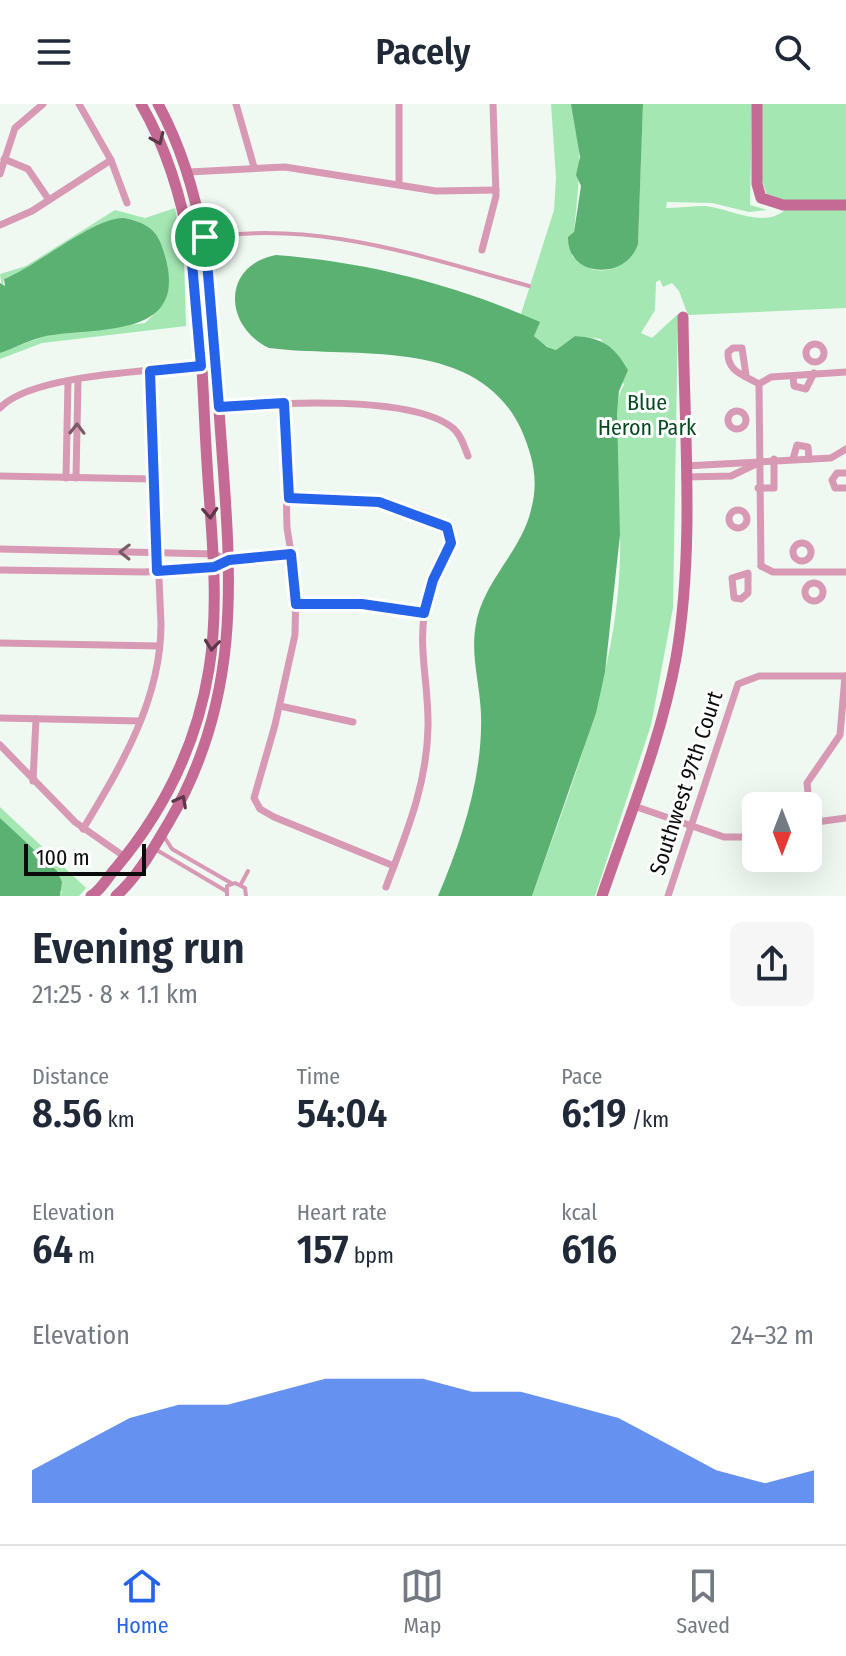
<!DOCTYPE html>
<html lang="en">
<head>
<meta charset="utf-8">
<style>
  body { margin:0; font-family:"Fira Sans Condensed",sans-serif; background:#f6f6f7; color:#1f2937; height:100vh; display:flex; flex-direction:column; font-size:30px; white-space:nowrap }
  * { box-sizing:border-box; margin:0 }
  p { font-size:26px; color:#747a83 }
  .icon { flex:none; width:44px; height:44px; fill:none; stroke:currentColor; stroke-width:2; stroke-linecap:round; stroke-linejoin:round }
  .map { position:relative; height:792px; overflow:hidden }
  .panel { display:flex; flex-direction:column; background:#fff; flex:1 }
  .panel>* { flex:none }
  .needle { width:52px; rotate:180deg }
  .fabs { position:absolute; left:742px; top:688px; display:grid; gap:16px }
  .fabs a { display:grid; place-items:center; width:80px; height:80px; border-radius:12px; background:#fff; box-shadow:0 8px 32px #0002; font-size:40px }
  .scale { position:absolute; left:24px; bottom:20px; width:122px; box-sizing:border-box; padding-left:8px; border:4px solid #090c0a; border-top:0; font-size:22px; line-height:28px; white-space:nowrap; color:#090c0a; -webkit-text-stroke:6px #fff; paint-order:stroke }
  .pin { position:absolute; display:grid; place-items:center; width:68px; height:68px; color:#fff; margin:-34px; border:4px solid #fff; border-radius:50%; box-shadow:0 2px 8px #0007 }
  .round { display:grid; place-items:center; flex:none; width:84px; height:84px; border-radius:12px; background:#f6f6f7 }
  .overview { display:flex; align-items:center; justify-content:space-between; height:136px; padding:0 32px }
  h1 { font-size:44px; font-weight:600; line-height:60px }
  .stats { display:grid; grid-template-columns:repeat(3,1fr); gap:12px; height:136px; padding:8px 32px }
  .stats div { display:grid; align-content:center }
  .stats b { font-size:40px; font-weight:600 }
  .stats small { font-size:22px; font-weight:400 }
  .stats p { font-size:22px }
  .chart { height:224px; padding:16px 32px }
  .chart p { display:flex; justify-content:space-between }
  .chart svg { width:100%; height:144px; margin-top:8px; fill:#2563eb; opacity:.7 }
  header { display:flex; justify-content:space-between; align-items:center; height:104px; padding:0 32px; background:#fff; font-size:36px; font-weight:600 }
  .menu { display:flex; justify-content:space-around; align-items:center; height:112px; border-top:2px solid #e0e1e3; background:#fff; font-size:22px; color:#747a83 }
  .menu a { display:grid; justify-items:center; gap:4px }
  .menu .current { color:#2563eb }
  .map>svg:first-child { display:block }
  .green { fill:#a4e7b3 }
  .water { fill:#5bb172 }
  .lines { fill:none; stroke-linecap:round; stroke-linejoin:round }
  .lane { stroke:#d899b4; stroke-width:4 }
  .street { stroke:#d899b4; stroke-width:7 }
  .secondary { stroke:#c46a94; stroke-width:11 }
  .oneway { stroke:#5d3648 }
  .oneway2 { stroke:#7b5a68 }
  .route-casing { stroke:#fff; stroke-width:16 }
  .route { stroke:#2563eb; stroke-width:10 }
  .labels { text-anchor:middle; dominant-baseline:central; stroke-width:6; stroke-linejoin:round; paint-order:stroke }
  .park-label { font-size:22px; fill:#074a22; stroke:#fff }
  .street-label { font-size:22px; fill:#090c0a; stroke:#fff }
</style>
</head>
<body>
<header><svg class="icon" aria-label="menu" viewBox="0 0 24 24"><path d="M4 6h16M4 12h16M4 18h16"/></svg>Pacely<svg class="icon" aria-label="search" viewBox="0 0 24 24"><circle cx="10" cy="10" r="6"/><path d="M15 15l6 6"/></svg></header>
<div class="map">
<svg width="846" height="792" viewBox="0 0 846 792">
  <rect width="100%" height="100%" fill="#eff9f1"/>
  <g class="green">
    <path d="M 551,0 L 571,0 C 587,51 575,100 572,152 C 596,178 628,167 638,136 L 643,0 L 752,0 L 750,101 L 767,106 L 749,108 L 712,99 L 667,98 L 666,104 C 679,104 692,102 705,102 C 729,104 763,125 785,106 L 846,106 L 846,204 L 688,211 L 679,187 L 672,179 L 663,183 L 660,176 L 656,178 L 655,206 L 641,229 L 652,234 L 678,210 L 673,504 L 651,621 L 595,792 L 532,792 C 573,676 623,558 620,432 C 619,404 609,299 624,281 L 601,235 L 575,232 L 556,246 C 536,240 531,227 521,210 L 554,106 L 556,74 Z"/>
    <path d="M 761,0 L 846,0 L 846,97 L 790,98 L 767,91 L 761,74 Z"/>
    <path d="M 175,104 L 184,152 L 186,222 L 42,239 L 0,255 L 0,249 L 44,232 L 145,219 L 154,210 L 136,117 C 94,108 45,159 4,175 L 2,183 L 0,170 L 26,162 L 115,106 L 145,114 Z"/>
    <path d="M 0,703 L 86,784 L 79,792 L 60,792 L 62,788 L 0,714 Z"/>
  </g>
  <g class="water">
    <path d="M 571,0 L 643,0 L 638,140 C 626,177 567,174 568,133 L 574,128 L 581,82 L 576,71 L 580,53 Z"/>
    <path d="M 123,114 C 140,117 155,123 161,140 C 197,236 103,222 46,232 C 31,235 15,244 0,249 L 0,179 L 5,182 L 4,175 C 37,162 93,114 123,114 Z"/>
    <path d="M 276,151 C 368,158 456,181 540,218 L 534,232 L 547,243 L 556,246 L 575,232 C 603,234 614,242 628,266 L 619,287 L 617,310 L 620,431 L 605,568 L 596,609 L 532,792 L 438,792 C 462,736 483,672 481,610 C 480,580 470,550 476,520 C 484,476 521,448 531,406 C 539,376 533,353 521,325 C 477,231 353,255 269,244 C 223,222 222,161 276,151 Z"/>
    <path d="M 0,714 L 57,767 L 62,778 L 60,792 L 0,792 Z"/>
  </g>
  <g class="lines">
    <g class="lane">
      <path d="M 190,136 C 310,113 416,151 529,182"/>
      <path d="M 163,731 L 172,745 L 231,779"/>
      <path d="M 155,745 L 226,787"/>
      <path d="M 241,780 L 248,767"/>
      <path d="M 227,792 L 227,782 L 235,779 L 245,784 L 246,792"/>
    </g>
    <g class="street">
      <path d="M 79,0 L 111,56 L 127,99"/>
      <path d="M 236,0 L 254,63"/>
      <path d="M 4,55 L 28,65 L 49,96"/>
      <path d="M 189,68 L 285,63 L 436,87 L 496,86"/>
      <path d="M 0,70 L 15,24 L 43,0"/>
      <path d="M 399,80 L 399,0"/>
      <path d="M 0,121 L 32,107 L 111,56"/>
      <path d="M 482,146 L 496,92 L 493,0"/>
      <circle cx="815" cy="249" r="9"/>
      <path d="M 746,271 L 742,244 L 733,244 L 728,248 C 727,268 744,271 759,280"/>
      <path d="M 793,272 L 794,282 L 806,285 L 814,269"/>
      <path d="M 759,280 L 761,462"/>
      <path d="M 759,280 L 771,273 L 846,268"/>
      <path d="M 284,299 L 287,424 L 296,479 L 295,531 L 275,621 L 254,694 L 260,705 L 274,713 L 394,762"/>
      <path d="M 219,303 C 272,299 414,290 454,325 C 462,333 464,342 468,352"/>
      <path d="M 0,304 C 31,270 154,267 201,262"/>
      <circle cx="737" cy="316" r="9"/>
      <path d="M 793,355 L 797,341 L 808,343 L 809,355"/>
      <path d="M 685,362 L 831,354 L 846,345"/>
      <path d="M 846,369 L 837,369 L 832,376 L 835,384 L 846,384"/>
      <path d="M 0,372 L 152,375"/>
      <path d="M 685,373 L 731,372 L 756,360"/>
      <path d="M 66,374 L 68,277"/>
      <path d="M 76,374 L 78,276"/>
      <path d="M 758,384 L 774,384 L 774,355"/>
      <path d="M 289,394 C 322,394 436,395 451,430 C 452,449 427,486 424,512 C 419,549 429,585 428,623 C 427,681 406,730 386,783"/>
      <circle cx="738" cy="415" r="9"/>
      <circle cx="802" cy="448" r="9"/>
      <path d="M 0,445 L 213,450 L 229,456"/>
      <path d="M 761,462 L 773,468 L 846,468"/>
      <path d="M 0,466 L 145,468 L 214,463 L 229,456 L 291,450"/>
      <path d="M 748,469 L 748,489 L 741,495 L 734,494 L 732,474 Z"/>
      <circle cx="814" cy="488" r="9"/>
      <path d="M 296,500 L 362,500 L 424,509"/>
      <path d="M 0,539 L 159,542"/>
      <path d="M 280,602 L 353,618"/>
      <path d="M 0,614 L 140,617"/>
      <path d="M 0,641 L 75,718 L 125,753"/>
      <path d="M 33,677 L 36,615"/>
      <path d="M 634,702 L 724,733 L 756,733"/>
      <path d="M 811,718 L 807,679 L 840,631 L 845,572"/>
      <path d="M 809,719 L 846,714"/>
      <path d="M 83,725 C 121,662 161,596 161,520 L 150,267"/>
      <path d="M 668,792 L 738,580 L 759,572 L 846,572"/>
    </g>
    <g class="secondary">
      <path d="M 757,0 L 757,80 L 761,94 L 783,101 L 846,101"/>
      <path d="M 91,792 C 102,785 107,774 115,765 C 164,707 197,640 209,565 C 220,497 211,428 207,359 C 199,238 204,109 141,0"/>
      <path d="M 116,792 C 138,773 154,743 169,718 C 248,584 229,454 219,306 C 212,199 210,96 158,0"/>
      <path d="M 602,792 C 629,713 661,636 676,554 C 695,443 684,325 683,213"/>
    </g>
  </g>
  <defs><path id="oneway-chevron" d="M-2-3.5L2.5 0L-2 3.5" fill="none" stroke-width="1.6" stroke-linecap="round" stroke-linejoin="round" transform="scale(2)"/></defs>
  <g class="oneway">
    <use href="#oneway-chevron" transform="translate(158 35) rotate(66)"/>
    <use href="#oneway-chevron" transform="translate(210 409) rotate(86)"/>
    <use href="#oneway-chevron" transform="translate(212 541) rotate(96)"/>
    <use href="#oneway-chevron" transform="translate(181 697) rotate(-62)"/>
  </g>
  <g class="oneway2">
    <use href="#oneway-chevron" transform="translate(77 325) rotate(-89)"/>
    <use href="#oneway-chevron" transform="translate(125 448) rotate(-179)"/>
  </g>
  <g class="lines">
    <defs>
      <path id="route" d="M 205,133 L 219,303 L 284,299 L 289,394 L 379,398 L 447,423 L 451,439 L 433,476 L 424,509 L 362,500 L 296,500 L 291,450 L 229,456 L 214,463 L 157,467 L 150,267 L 201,262 L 190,136 Z"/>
    </defs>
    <use href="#route" class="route-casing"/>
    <use href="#route" class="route"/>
  </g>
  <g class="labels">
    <g class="park-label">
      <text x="647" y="298">Blue<tspan x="647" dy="25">Heron Park</tspan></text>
    </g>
    <g class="street-label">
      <text transform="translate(686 679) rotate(-72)">Southwest 97th Court</text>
    </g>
  </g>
</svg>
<div class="fabs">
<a><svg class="needle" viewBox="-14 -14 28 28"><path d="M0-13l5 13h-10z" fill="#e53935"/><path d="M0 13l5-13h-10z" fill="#747a83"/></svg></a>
</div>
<div class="scale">100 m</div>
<div class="pin" style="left:205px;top:133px;background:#1e9e55"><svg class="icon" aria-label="arrive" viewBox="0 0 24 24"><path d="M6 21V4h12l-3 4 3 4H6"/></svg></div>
</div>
<section class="panel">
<div class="overview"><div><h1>Evening run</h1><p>21:25 · 8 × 1.1 km</p></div><a class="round"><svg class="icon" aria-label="share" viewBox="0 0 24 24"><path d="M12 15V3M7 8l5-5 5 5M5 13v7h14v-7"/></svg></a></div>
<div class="stats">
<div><p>Distance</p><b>8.56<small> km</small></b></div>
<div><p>Time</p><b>54:04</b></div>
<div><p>Pace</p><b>6:19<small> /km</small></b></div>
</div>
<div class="stats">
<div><p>Elevation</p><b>64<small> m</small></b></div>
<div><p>Heart rate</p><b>157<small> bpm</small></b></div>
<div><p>kcal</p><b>616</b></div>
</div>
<div class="chart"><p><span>Elevation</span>24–32 m</p>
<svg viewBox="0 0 160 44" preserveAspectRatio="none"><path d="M0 44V34L10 26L20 18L30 14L40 14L50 10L60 6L70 6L80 6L90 10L100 10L110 14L120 18L130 26L140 34L150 38L160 34V44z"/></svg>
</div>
</section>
<nav class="menu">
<a class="current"><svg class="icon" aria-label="home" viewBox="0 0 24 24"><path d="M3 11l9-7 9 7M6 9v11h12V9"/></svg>Home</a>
<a><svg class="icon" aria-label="map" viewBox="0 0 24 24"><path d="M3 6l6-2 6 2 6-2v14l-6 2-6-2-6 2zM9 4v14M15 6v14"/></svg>Map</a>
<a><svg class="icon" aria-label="saved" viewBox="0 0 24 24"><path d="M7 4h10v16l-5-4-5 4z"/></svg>Saved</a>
</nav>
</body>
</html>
